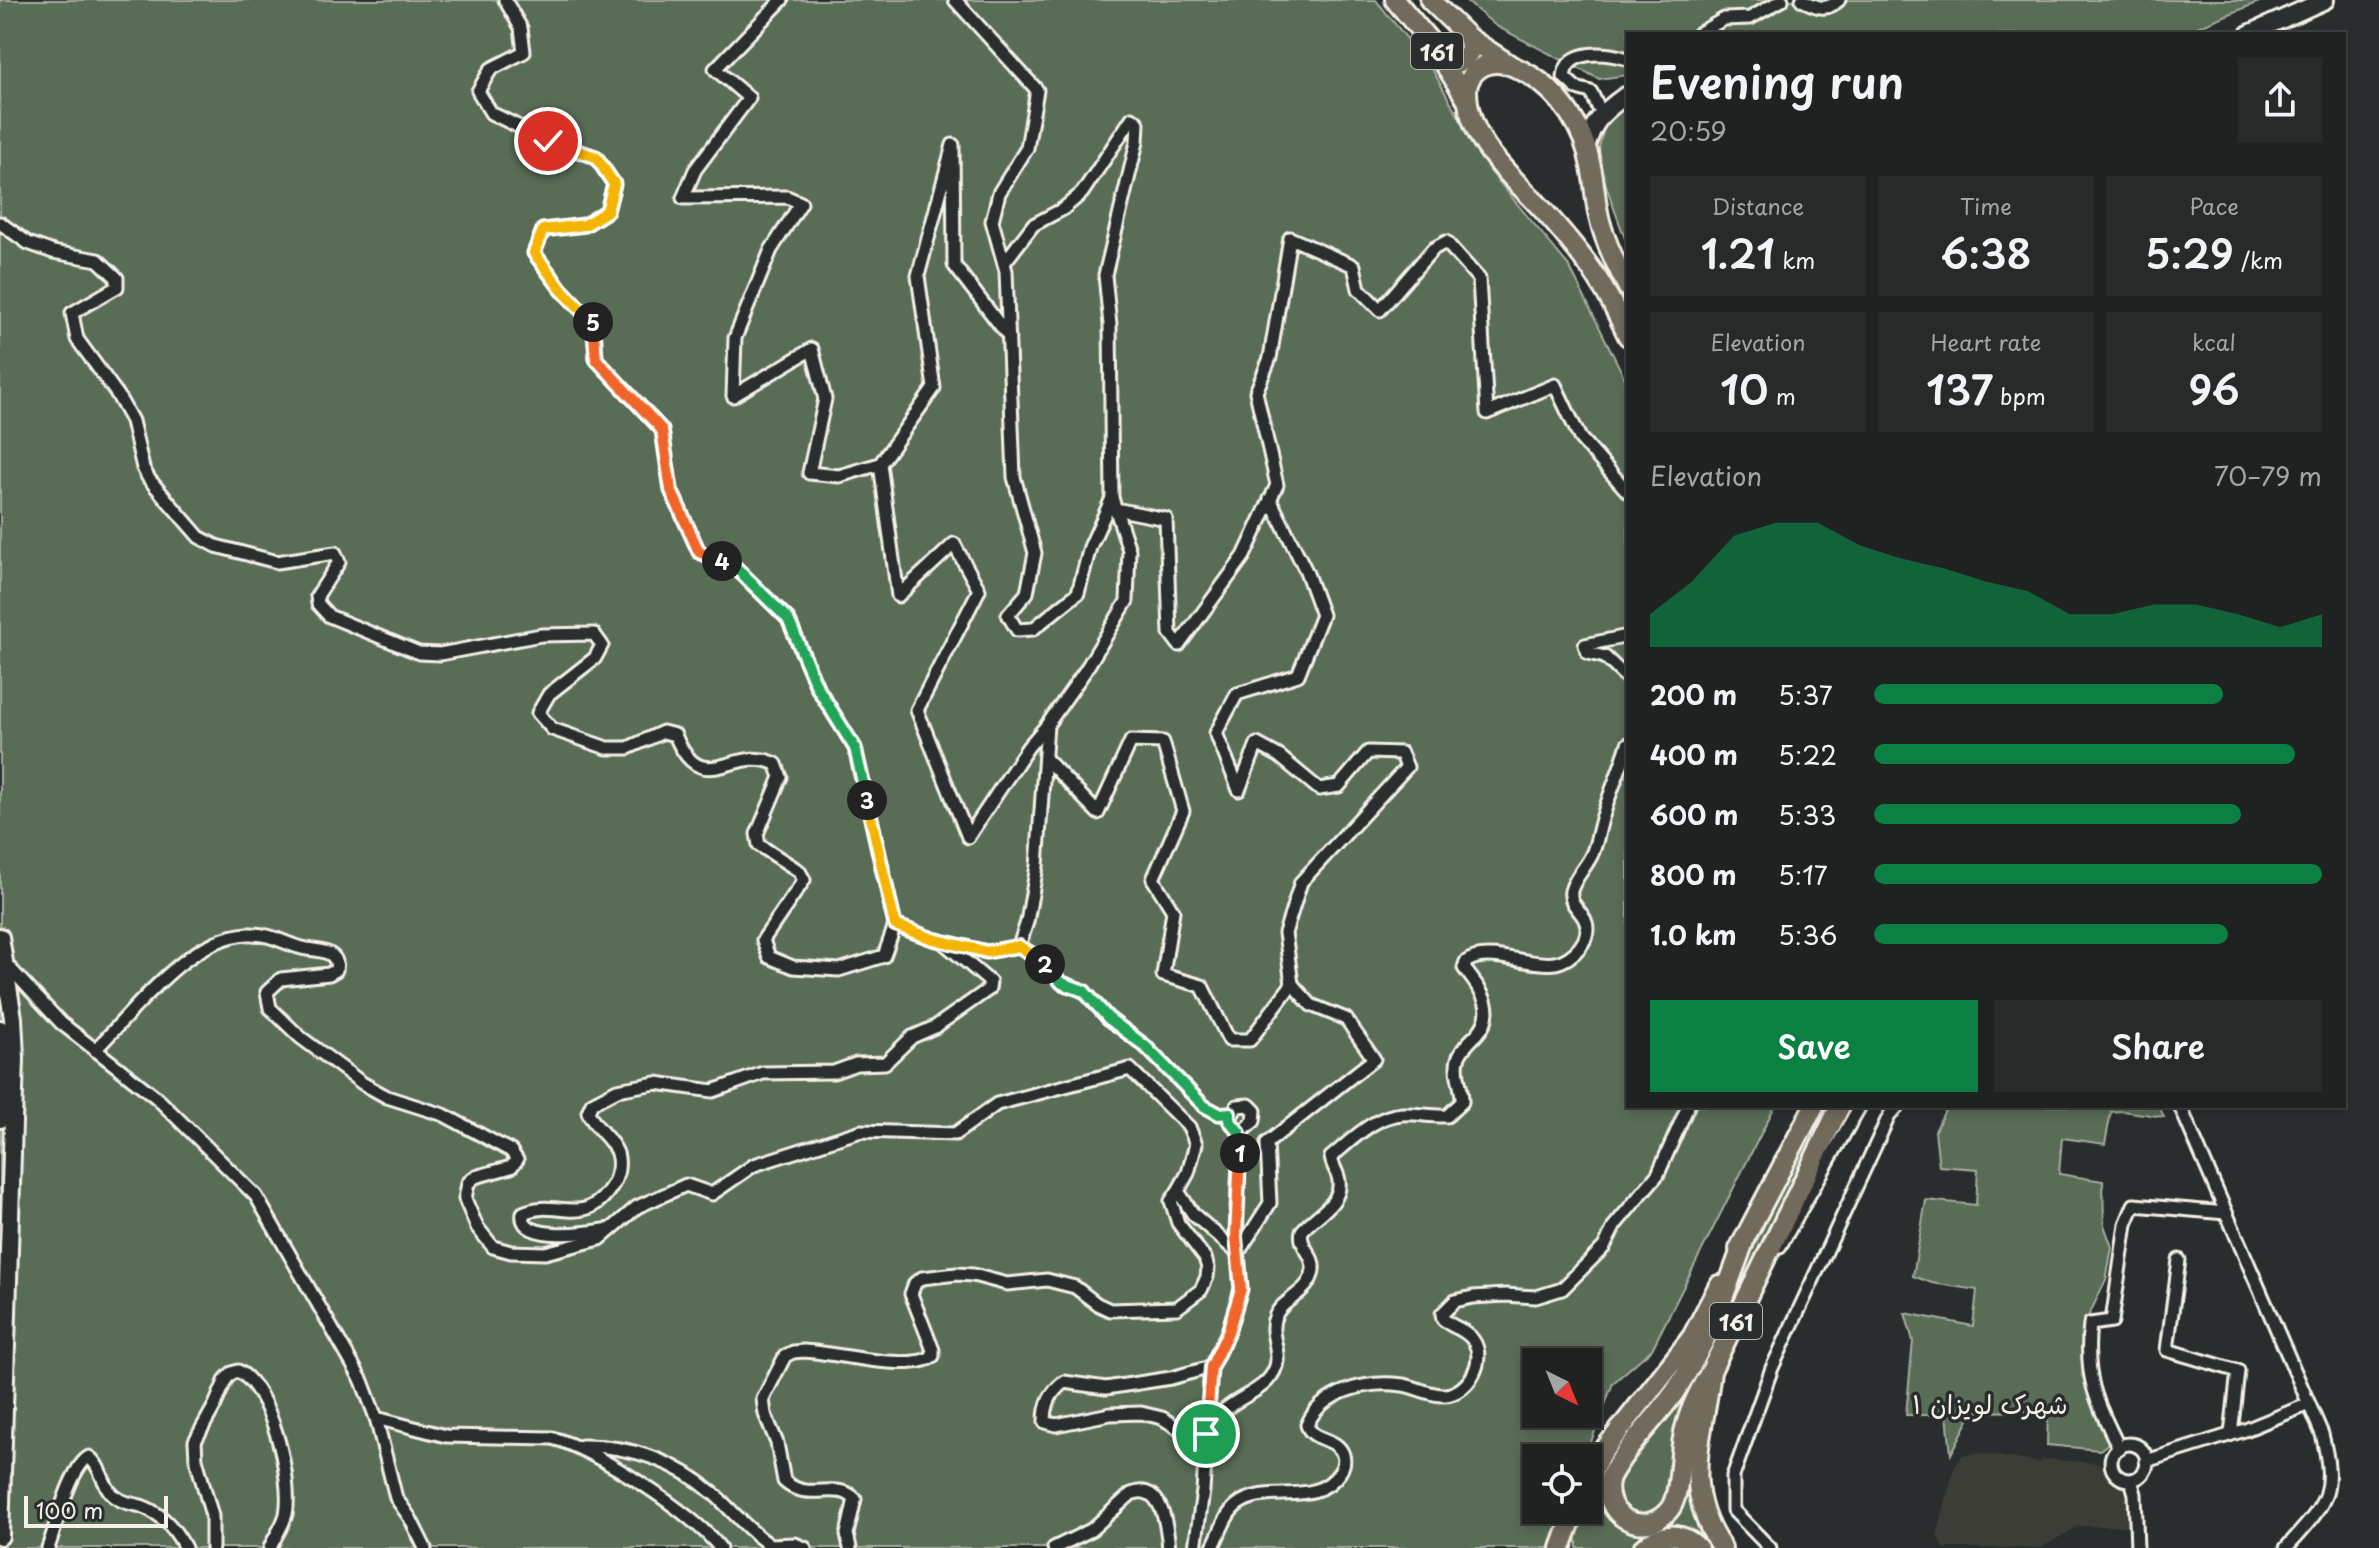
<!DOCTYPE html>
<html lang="en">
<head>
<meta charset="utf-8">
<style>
  body { margin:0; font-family:"Playpen Sans","Playpen Sans Arabic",sans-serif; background:#282a2a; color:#f1f3f6; height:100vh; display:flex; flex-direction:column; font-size:30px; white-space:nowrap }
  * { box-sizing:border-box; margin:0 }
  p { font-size:26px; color:#a2a4a5 }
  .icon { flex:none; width:44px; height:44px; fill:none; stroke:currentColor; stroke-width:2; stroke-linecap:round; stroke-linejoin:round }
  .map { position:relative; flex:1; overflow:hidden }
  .panel { position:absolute; left:1626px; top:32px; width:720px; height:1076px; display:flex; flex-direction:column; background:#202222; border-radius:0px; box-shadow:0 4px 12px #0003,0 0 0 2px #3d3f40 }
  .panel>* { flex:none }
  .needle { width:52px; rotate:137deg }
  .fabs { position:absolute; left:1522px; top:1348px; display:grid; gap:16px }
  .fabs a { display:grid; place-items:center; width:80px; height:80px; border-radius:0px; background:#202222; box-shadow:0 4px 12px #0003,0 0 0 2px #3d3f40; font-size:40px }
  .scale { position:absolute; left:24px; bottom:20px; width:144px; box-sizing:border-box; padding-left:8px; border:4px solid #f4f1e8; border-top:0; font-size:22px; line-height:28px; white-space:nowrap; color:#f4f1e8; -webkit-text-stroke:6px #2a2d2e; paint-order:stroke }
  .pin { position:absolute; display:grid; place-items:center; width:68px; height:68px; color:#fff; margin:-34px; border:4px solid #fff; border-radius:50%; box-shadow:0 2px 8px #0007 }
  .km { position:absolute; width:40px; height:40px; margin:-20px; border-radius:50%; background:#222; color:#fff; font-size:22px; line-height:40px; text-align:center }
  .round { display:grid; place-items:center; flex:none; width:84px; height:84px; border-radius:0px; background:#282a2a }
  .head { display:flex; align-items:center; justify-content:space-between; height:136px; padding:0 24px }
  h1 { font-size:44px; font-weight:600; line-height:60px }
  .stats { display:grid; grid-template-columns:repeat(3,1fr); gap:12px; height:136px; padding:8px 24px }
  .stats div { display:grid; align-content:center; border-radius:0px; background:#282a2a; text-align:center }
  .stats b { font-size:40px; font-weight:600 }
  .stats small { font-size:22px; font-weight:400 }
  .stats p { font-size:22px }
  .chart { height:224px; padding:16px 24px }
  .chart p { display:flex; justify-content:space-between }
  .chart svg { width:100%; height:144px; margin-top:8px; fill:#0b8043; opacity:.7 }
  .primary-button { display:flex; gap:16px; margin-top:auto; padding:16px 24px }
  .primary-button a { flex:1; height:92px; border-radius:0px; background:#0b8043; color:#fff; font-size:32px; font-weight:600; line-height:92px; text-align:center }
  .primary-button a+a { background:#282a2a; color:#f1f3f6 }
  ul { padding:0 24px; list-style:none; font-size:26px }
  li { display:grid; grid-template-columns:128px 96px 1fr; align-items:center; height:60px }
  li i { height:20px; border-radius:10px; background:#0b8043 }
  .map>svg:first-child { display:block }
  .built { fill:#3c3c38 }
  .green { fill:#586c56; stroke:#a6ae9f; stroke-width:2; fill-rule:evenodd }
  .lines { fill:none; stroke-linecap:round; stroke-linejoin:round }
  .street-casing { stroke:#f4f1e8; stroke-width:17 }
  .secondary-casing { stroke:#f4f1e8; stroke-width:22 }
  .primary-casing { stroke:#f4f1e8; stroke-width:24 }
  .street { stroke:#2a2d2e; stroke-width:11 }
  .secondary { stroke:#2a2d2e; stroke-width:16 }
  .primary { stroke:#726b5a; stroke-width:18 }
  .split-1-casing { stroke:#fff; stroke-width:16 }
  .split-2-casing { stroke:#fff; stroke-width:16 }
  .split-3-casing { stroke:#fff; stroke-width:16 }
  .split-4-casing { stroke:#fff; stroke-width:16 }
  .split-5-casing { stroke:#fff; stroke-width:16 }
  .split-6-casing { stroke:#fff; stroke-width:16 }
  .split-1 { stroke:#f0652b; stroke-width:10 }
  .split-2 { stroke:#22a559; stroke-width:10 }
  .split-3 { stroke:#f5b400; stroke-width:10 }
  .split-4 { stroke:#22a559; stroke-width:10 }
  .split-5 { stroke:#f0652b; stroke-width:10 }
  .split-6 { stroke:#f5b400; stroke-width:10 }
  .labels { text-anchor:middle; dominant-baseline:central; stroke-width:7; stroke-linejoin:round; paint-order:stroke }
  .shield { fill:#2a2d2e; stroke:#b7b6b0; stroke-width:2 }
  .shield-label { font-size:22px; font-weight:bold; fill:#f4f1e8 }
  .neighbourhood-label { font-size:26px; fill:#f4f1e8; stroke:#2a2d2e }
</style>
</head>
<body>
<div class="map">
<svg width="2379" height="1548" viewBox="0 0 2379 1548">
  <rect width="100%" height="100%" fill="#2a2d2e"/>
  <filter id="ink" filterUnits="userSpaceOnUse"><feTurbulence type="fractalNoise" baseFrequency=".0125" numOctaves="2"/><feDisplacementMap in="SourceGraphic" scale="16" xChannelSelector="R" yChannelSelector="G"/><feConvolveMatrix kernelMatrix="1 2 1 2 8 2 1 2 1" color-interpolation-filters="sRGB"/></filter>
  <g filter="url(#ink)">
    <path class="built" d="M 1979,1453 L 2041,1463 L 2042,1459 L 2097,1463 L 2123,1484 L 2132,1498 L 2132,1526 L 2078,1526 L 2041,1548 L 1944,1548 L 1937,1536 L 1954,1468 L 1963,1455 Z"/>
    <g class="green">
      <path d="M 0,0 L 1376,0 L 1433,71 L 1489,170 L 1569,266 L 1628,385 L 1628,1106 L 1775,1106 L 1652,1349 L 1613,1383 L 1585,1458 L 1536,1458 L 1536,1510 L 1566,1510 L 1553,1548 L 0,1548 ZM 1536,1362 L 1588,1362 L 1588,1414 L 1536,1414 Z"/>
      <path d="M 1465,0 L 2264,0 L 2180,34 L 1628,34 L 1628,75 L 1599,79 L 1496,26 Z"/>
      <path d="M 1628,105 L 1628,247 C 1619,220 1606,191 1600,163 C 1596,142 1607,110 1628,105 Z"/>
      <path d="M 1822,1106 L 1832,1106 L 1770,1234 L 1672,1495 L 1655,1517 L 1621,1512 L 1612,1491 L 1738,1280 Z"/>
      <path d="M 1947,1106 L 2159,1106 L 2164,1117 L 2123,1111 L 2111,1112 L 2105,1144 L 2062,1138 L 2059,1174 L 2103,1181 L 2104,1225 L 2112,1247 L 2106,1280 L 2088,1317 L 2082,1375 L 2111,1441 L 2100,1450 L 2047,1445 L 2048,1411 L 1973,1412 L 1951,1454 L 1947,1415 L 1906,1415 L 1913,1341 L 1905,1313 L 1973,1326 L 1977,1290 L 1932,1283 L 1913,1276 L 1926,1200 L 1976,1205 L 1978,1169 L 1939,1166 L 1935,1131 Z"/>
      <path d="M 1691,1350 L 1605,1498 L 1654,1527 L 1692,1438 L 1716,1548 L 1705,1548 L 1696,1539 L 1638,1548 L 1577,1548 L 1577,1530 L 1583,1510 L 1588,1510 C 1588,1467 1664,1386 1691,1350 Z"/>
    </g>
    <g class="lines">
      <defs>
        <g id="street">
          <path d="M 782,0 L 715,69 L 749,98 L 695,170 L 683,198 L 787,197 L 801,203 L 771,250 L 735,338 L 733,396 L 812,349 L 825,399 L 809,473 L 839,476 L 880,464"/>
          <path d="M 955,0 L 1037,90 L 1027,148 L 999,193 L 992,221 L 1006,271 L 1014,477 L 1035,553 L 1027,593 L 1008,615 L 1017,630 L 1033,629 L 1078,593 L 1090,547 L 1112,498"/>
          <path d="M 1802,0 C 1816,7 1826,12 1839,0"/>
          <path d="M 1698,34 L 1724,19 L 1750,18 L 1782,0"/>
          <path d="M 1598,107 L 1591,92 L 1576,88 L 1564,77 C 1567,47 1608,53 1628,59"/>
          <path d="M 0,223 L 28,243 L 53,252 L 98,260 L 117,278 L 117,287 L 72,313 L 77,339 L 117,394 L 132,421 L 143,468 L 149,479 L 199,537 L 216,546 L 277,562 L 335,553 L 339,562 L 317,596 L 318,604 L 329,616 L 419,653 L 440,654 L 541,635 L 594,634 L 602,645 L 595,658 L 549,694 L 538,713 L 552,729 L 607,748 L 628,748 L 663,732 L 675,735 C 702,801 734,743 776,764 L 781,777 L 757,834 L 759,845 L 799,871 L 804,880 L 763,940 L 769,957 L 793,967 L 839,970 L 884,956 L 895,925 L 855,748 L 817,687 L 788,619 L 734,566 L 699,552 L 671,490 L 662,430 L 596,359 L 594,324 L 561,289 L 534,253 L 543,230 L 585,225 L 607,211 L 614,184 L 596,157 L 548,141 L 491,113 L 478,91 L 491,69 L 524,52 L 521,28 L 505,0"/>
          <path d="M 1009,337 L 954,265 L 953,145 L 918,276 L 934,388 L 880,464 L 898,596 L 954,544 L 979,590 L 917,710 L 968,837 L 1028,747 L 1047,725"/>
          <path d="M 1115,509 L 1166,519 L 1170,633 L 1179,645 L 1244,556 L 1277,485 L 1256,392 L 1270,358 L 1290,238 L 1354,266 L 1359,289 L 1380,310 L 1433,249 L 1446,242 L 1479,279 L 1487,413 L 1555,385 L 1580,438 L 1628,492"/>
          <path d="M 1628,636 L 1585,645 L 1588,653 L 1605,657 L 1628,679"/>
          <path d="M 1045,758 L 1098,813 L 1131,741 L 1163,742 L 1183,811 L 1153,879 L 1173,911 L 1163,975 L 1202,986 L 1229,1040 L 1250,1040 L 1292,984"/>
          <path d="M 895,925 L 933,939 L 987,952 L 1019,946 L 1027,922 L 1037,866 L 1047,725 L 1085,671 L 1127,601 L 1129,550 L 1112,498 L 1110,325 L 1105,275 L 1137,142 L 1138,123 L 1132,118 L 1082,193 L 1063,209 L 1033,225 L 1004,263"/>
          <path d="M 1019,946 L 1043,961 L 1062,983 L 1084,991 L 1108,1018 L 1145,1046 L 1204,1106 L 1219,1114 L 1230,1113"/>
          <path d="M 6,964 L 61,1023 L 157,1098 L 256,1196 L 362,1381 L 376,1418 L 396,1498 L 410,1518 L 425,1548"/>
          <path d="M 95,1050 C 135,1010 188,937 248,934 C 274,933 286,946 307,949 C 320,951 340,951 336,970 L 329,974 L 281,979 L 267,992 L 270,1008 L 300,1037 L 362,1083 L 387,1097 L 444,1115 L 511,1151 L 517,1160 L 511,1167 L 475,1177 L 468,1183 L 465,1199 L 477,1227 L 493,1247 L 511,1252 L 545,1253 L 600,1239 L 637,1207 L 686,1185 L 712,1194 L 754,1165 L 861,1131 L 955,1134 L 997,1104 L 1130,1069 L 1189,1127 L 1196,1144 L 1188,1173 L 1178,1191 L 1193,1214 L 1238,1253 L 1241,1289 L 1228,1332 L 1211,1367 L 1203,1491 L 1195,1548"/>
          <path d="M 2180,1106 L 2322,1434 C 2337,1495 2326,1503 2286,1548"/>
          <path d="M 611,1229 C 593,1232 518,1244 523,1213 C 556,1197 586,1231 613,1184 C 618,1175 620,1163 617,1153 C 611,1137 594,1128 588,1112 L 592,1103 L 617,1090 L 656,1083 L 713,1091 L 763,1073 L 834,1072 L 856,1064 L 885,1063 L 912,1037 L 935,1027 L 989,989 L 990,982 L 944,943"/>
          <path d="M 1780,1246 L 1860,1106"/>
          <path d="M 1238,1253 L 1270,1203 L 1267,1143 L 1374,1059 L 1346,1019 L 1311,1005 L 1292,984 L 1285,933 L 1301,882 L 1407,767 L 1401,753 L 1368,752 L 1339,786 L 1319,789 L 1279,756 L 1257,744 L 1239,790 L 1216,733 L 1237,694 L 1298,675 L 1322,615 L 1306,571 L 1270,499"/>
          <path d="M 1238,1253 L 1236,1237 L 1240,1133 L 1254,1121 L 1255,1111 L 1249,1105 L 1237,1106 L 1229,1120 L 1240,1133"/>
          <path d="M 2179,1260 L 2167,1350 L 2238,1371 L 2231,1434"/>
          <path d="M 1211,1367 L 1171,1378 L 1106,1388 L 1064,1382 C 1050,1393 1045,1404 1045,1422 L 1056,1425 L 1110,1414 L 1141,1413 L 1162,1418 L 1196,1439 C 1210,1432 1214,1420 1226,1409 C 1242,1395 1269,1389 1276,1366 C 1281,1350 1268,1333 1275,1317 C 1282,1298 1310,1294 1313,1270 C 1315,1254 1298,1247 1302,1231 C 1315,1215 1342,1204 1339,1181 C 1338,1172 1332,1166 1331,1157 C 1352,1140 1374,1116 1402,1114 C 1417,1113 1432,1117 1447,1116 L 1462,1102 C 1463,1088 1454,1073 1458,1059 C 1461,1049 1470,1041 1477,1034 C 1499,1010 1480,989 1464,968 L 1466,962 C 1487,946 1529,967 1555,963 C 1573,960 1595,937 1584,918 C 1579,909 1569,903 1571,891 C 1574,878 1587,866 1592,854 C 1598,841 1599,826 1604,813 C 1611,789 1621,768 1628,744"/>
          <path d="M 376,1418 L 446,1436 L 552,1438 C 593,1448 695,1514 720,1548"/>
          <circle cx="2129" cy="1462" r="18"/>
          <path d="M 582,1446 C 630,1445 678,1462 714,1494 C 733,1511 748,1531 770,1545 L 795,1544 L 805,1548"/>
          <path d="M 2119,1448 C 2096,1401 2084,1378 2090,1324 L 2112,1321 L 2126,1224 L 2134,1205 L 2226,1213"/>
          <path d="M 2146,1461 L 2245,1430 L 2309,1404"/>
          <path d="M 2131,1480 L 2135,1494 L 2137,1548"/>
          <path d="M 48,1548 C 56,1527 70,1467 89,1457 C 103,1467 102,1489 117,1498 C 123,1503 133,1504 141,1506 C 161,1513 175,1528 185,1548"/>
          <path d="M 212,1548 L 212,1516 L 196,1459 L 195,1441 L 215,1405 L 226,1379 L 232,1373 L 238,1371 C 271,1387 293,1480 286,1514 C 283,1526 275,1536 270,1548"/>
          <path d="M 850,1548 L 847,1534 L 855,1499 C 837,1480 807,1503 784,1481 L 777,1443 L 765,1414 L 763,1399 L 785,1356 L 793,1352 L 804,1351 C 833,1352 911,1373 933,1356 L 933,1350 L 911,1294 L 915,1283 L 922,1278 L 957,1274 L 973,1275 L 1007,1284 L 1047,1280 L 1075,1287 L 1097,1304 L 1110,1310 L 1177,1308 L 1201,1290 L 1207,1277 L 1208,1268 L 1205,1258 L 1178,1223 L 1171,1201 L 1178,1191"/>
          <path d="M 1054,1548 L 1091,1530 L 1131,1494 C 1162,1481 1167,1527 1169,1548"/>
          <path d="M 1212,1548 C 1220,1535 1224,1515 1237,1505 C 1266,1482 1316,1509 1340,1472 C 1343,1467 1345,1461 1343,1455 C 1338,1437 1312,1442 1307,1425 C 1322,1390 1369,1380 1403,1385 C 1417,1387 1430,1396 1445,1395 C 1469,1393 1487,1360 1473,1340 C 1466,1329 1452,1328 1443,1319 L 1442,1314 L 1455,1301 L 1473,1297 L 1505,1295 L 1536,1297 L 1562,1289 L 1604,1247 L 1615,1225 L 1658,1174 L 1688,1106"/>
          <path d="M 1770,1548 L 1733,1510 L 1733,1476 L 1772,1368 L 1889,1116 L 1898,1106"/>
        </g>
        <g id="secondary">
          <path d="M 2249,34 L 2325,0"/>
          <path d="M 1586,148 C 1592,122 1604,111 1625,96"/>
          <path d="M 0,937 L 13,1018 L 15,1058 L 0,1536"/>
          <path d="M 0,1029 L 0,1119"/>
        </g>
        <g id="primary">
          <path d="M 1395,0 L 1432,44 L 1467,100"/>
          <path d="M 1430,0 L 1469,38 L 1509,64"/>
          <path d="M 1444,62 C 1456,66 1464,61 1470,51 L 1469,38"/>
          <path d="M 1628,288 C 1617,266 1606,244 1600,221 C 1595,203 1595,184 1591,167 C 1585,130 1561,93 1528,74 C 1517,68 1507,62 1494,63 C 1480,64 1468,75 1467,90 C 1467,142 1512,176 1543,210 C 1558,227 1573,244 1586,262 C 1603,284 1616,311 1628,336"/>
          <path d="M 1739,1249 L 1814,1106"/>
          <path d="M 1711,1371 C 1698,1392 1687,1414 1683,1438 C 1679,1457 1681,1496 1669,1510 C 1643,1541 1599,1514 1610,1477 C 1626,1447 1654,1421 1674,1393 C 1707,1344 1725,1295 1744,1241"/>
          <path d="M 1588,1480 L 1600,1455 L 1692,1337 L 1719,1285"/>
          <path d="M 1561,1548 L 1575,1510"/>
          <path d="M 1643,1548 C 1661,1532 1681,1531 1698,1548"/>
          <path d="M 1722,1548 C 1679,1487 1704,1436 1711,1371 L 1840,1106"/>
        </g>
      </defs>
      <use href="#street" class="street-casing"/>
      <use href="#secondary" class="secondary-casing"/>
      <use href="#primary" class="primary-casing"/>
      <use href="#street" class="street"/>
      <use href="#secondary" class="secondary"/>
      <use href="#primary" class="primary"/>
    </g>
  </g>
  <g class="lines" filter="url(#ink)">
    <defs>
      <path id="split-1" d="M 1206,1434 L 1211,1367 L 1228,1332 L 1241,1289 L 1236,1237 L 1240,1153"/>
      <path id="split-2" d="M 1045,964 L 1062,983 L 1084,991 L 1108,1018 L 1145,1046 L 1204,1106 L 1219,1114 L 1230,1113 L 1229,1120 L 1240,1133 L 1240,1153"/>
      <path id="split-3" d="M 867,800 L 895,925 L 933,939 L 987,952 L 1019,946 L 1045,964"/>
      <path id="split-4" d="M 722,561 L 734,566 L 788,619 L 817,687 L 855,748 L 867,800"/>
      <path id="split-5" d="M 593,322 L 596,359 L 662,430 L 671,490 L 699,552 L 722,561"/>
      <path id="split-6" d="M 548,141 L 596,157 L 614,184 L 607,211 L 585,225 L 543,230 L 534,253 L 561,289 L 593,322"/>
    </defs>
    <use href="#split-1" class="split-1-casing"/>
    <use href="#split-2" class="split-2-casing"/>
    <use href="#split-3" class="split-3-casing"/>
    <use href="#split-4" class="split-4-casing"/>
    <use href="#split-5" class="split-5-casing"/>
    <use href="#split-6" class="split-6-casing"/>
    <use href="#split-1" class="split-1"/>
    <use href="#split-2" class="split-2"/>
    <use href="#split-3" class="split-3"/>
    <use href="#split-4" class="split-4"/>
    <use href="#split-5" class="split-5"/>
    <use href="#split-6" class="split-6"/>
  </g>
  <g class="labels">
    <g class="shield">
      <rect x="1411" y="33" width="52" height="36" rx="6"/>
      <rect x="1710" y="1303" width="52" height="36" rx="6"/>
    </g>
    <g class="shield-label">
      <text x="1437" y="51">161</text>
      <text x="1736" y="1321">161</text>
    </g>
    <g class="neighbourhood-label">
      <text x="1990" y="1403">شهرک لویزان ۱</text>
    </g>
  </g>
</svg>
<div class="fabs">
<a><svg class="needle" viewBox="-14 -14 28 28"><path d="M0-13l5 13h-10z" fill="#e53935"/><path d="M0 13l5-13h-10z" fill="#a2a4a5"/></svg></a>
<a><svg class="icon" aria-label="locate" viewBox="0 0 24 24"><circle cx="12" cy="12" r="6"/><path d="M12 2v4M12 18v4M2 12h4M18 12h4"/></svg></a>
</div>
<div class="scale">100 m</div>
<div class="pin" style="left:1206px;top:1434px;background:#1e9e55"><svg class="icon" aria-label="arrive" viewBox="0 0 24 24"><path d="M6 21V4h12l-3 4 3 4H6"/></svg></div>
<div class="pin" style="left:548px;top:141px;background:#d93025"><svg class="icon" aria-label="check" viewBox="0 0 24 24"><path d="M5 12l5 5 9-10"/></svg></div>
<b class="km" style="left:1240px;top:1153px">1</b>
<b class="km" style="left:1045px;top:964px">2</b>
<b class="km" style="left:867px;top:800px">3</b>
<b class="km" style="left:722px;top:561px">4</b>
<b class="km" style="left:593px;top:322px">5</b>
<section class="panel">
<div class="head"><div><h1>Evening run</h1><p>20:59</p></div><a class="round"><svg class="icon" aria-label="share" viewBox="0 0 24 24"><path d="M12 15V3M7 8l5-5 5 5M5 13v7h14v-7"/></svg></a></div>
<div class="stats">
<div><p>Distance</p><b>1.21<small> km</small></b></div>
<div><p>Time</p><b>6:38</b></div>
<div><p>Pace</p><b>5:29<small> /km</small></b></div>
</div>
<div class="stats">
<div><p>Elevation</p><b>10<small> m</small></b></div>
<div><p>Heart rate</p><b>137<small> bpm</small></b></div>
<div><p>kcal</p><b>96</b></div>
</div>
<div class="chart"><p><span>Elevation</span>70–79 m</p>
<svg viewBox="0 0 160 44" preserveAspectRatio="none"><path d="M0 44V34L10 24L20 10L30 6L40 6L50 13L60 17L70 20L80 24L90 27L100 34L110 34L120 31L130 31L140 34L150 38L160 34V44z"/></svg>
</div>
<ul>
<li><b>200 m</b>5:37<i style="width:78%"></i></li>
<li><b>400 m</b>5:22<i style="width:94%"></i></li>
<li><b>600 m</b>5:33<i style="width:82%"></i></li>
<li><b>800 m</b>5:17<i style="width:100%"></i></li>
<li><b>1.0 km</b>5:36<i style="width:79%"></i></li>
</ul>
<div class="primary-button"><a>Save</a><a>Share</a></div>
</section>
</div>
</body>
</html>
